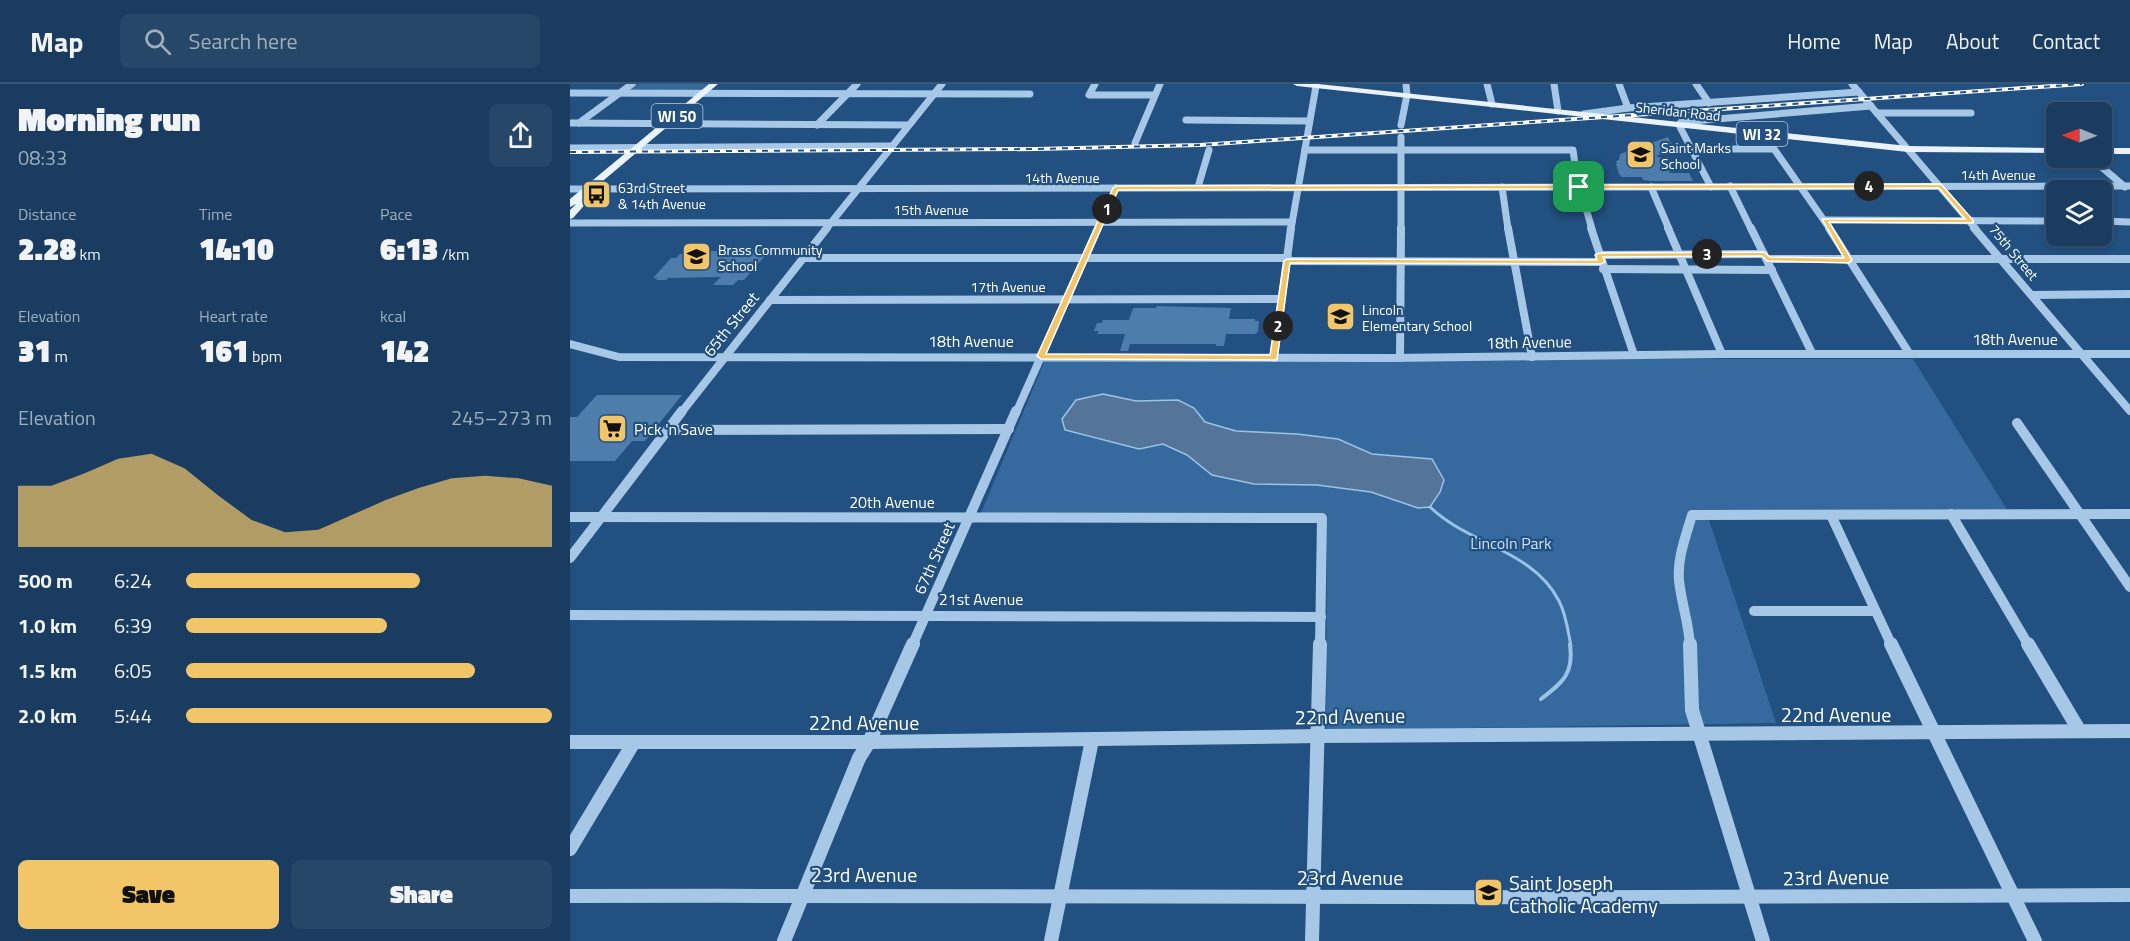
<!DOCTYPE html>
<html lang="en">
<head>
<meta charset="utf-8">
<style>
  body { margin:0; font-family:"Titillium Web",sans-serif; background:#274769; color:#f1f3f6; height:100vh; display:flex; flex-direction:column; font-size:22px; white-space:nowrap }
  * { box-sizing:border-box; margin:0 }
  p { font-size:20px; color:#9fadbd }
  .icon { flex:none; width:33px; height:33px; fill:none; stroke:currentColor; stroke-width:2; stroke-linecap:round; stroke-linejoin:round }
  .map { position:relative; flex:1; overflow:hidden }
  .side { display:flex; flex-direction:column; background:#1a3c60; width:570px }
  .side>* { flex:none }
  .needle { width:39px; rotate:271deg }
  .fabs { position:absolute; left:1476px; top:18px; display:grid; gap:12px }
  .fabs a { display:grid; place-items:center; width:66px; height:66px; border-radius:9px; background:#1a3c60; box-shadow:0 3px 9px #0003,0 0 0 2px #385675; font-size:30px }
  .pin { position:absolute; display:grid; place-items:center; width:51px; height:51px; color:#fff; margin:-26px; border-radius:12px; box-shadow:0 3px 9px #0006 }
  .km { position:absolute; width:30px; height:30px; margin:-15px; border-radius:50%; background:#222; color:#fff; font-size:16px; line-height:30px; text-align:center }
  .round { display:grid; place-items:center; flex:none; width:63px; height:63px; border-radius:9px; background:#274769 }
  .summary { display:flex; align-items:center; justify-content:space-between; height:102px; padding:0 18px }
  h1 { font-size:33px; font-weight:800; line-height:45px }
  .stats { display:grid; grid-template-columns:repeat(3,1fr); gap:9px; height:102px; padding:6px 18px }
  .stats div { display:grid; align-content:center }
  .stats b { font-size:30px; font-weight:800 }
  .stats small { font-size:16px; font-weight:400 }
  .stats p { font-size:16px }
  .chart { height:168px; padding:12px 18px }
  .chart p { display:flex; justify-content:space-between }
  .chart svg { width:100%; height:108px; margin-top:6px; fill:#f3c569; opacity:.7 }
  .primary-button { display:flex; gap:12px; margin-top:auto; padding:12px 18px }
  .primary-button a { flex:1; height:69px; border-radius:9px; background:#f3c569; color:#111; font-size:24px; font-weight:800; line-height:69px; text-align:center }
  .primary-button a+a { background:#274769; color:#f1f3f6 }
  ul { padding:0 18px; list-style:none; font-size:20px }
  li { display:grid; grid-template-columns:96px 72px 1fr; align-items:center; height:45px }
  li i { height:15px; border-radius:8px; background:#f3c569 }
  header { display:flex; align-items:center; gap:36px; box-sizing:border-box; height:84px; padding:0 30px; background:#1a3c60; border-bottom:2px solid #385675 }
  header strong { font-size:28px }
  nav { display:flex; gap:33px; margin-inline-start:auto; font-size:21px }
  .search { width:420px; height:54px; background:#274769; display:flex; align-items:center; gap:15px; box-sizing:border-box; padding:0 21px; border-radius:9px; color:#9fadbd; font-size:22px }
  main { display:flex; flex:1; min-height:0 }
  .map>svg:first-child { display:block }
  .green { fill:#366a9e }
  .water { fill:#547599; stroke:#9bc3e8; stroke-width:1.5 }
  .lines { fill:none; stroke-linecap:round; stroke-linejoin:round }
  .stream-far1 { stroke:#9bc3e8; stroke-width:3 }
  .stream { stroke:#9bc3e8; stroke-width:4 }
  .building { fill:#4e7cab }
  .minor-far3 { stroke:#a7c7e7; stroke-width:7 }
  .minor-far2 { stroke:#a7c7e7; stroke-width:8 }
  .minor-far1 { stroke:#a7c7e7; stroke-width:10 }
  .minor { stroke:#a7c7e7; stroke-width:14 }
  .major { fill:#e9f2fd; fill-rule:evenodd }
  .rail-casing { stroke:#fff; stroke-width:4 }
  .rail { stroke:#225080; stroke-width:2; stroke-dasharray:6; stroke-linecap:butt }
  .route { fill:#f3c569; stroke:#fff; stroke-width:1.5; fill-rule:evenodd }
  .labels { text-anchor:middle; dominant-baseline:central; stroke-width:4.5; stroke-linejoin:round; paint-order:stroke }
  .far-street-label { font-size:14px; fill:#fff; stroke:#225080 }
  .far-poi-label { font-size:14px; fill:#fff; stroke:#225080; text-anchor:start }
  .shield { fill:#225080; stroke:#bdcad9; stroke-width:1.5 }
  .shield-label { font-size:15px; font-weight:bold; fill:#fff }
  .street-label { font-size:16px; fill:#fff; stroke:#225080 }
  .poi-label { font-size:16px; fill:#fff; stroke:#225080; text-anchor:start }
  .park-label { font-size:16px; fill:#cbe0f6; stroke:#225080 }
  .near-street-label { font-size:20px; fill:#fff; stroke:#225080 }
  .near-poi-label { font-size:20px; fill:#fff; stroke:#225080; text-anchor:start }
</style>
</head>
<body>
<header>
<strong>Map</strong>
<div class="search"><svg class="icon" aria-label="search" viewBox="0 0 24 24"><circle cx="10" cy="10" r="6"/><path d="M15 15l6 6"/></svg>Search here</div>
<nav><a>Home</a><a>Map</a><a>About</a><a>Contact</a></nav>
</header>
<main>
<section class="side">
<div class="summary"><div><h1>Morning run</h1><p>08:33</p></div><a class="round"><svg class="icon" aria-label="share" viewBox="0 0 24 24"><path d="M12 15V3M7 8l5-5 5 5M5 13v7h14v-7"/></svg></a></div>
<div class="stats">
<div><p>Distance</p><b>2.28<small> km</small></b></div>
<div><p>Time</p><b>14:10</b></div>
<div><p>Pace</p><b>6:13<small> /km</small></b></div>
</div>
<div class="stats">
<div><p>Elevation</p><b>31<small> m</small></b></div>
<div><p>Heart rate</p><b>161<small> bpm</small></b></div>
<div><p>kcal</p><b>142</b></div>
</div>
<div class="chart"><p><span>Elevation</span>245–273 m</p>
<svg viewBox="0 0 160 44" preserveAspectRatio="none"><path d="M0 44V19L10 19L20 14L30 8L40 6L50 12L60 23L70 33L80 38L90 37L100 31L110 25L120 20L130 16L140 15L150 16L160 19V44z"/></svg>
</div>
<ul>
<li><b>500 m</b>6:24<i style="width:64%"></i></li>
<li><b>1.0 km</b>6:39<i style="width:55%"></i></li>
<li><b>1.5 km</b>6:05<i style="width:79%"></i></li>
<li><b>2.0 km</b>5:44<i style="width:100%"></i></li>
</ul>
<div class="primary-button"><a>Save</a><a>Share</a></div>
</section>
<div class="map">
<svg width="1560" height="857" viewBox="0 0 1560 857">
  <rect width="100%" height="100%" fill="#225080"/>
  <g class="green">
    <path d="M 65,0 L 139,0 L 130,8 L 58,7 Z"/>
    <path d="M 790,275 L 1343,275 L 1438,427 L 1139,436 L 1206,639 L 756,646 L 757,431 L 411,429 L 475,276 Z"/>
  </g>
  <path class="water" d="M 533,310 L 566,317 L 608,316 L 624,324 L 635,338 L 666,347 L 727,350 L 768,355 L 802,370 L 862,375 L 874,396 L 870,408 L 860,423 L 848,424 L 801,408 L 747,401 L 684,400 L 642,391 L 617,371 L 593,360 L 569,365 L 495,346 L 492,335 L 506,316 Z"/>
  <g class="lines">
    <path class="stream-far1" d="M 860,423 C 898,460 963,466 989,517 C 996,530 998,547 1001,562"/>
    <path class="stream" d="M 971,615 C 993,598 1004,590 1000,560"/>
  </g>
  <g class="building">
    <path d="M 1098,53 L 1104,65 L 1086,72 L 1094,75 L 1100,89 L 1119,89 L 1123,97 L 1081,97 L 1073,96 L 1072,93 L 1052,93 L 1049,90 L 1046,80 L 1047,80 L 1046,77 L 1049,76 L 1050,70 Z"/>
    <path d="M 178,165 L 200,166 L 174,196 L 168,196 L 163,201 L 143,201 L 151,193 L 98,194 L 96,196 L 85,196 L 88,194 L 83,194 L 101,174 L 106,174 L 110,170 L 120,170 L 122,167 L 176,167 Z"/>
    <path d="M 587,222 L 661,224 L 659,235 L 685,235 L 685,237 L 689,237 L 688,248 L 685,250 L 656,250 L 654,262 L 646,262 L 646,260 L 560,260 L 558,267 L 550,267 L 555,250 L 527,250 L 529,247 L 524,247 L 527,239 L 532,239 L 533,236 L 559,236 L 563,224 L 586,224 Z"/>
    <path d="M 27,311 L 112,311 L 75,357 L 62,357 L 45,377 L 0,377 L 0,333 L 7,333 Z"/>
  </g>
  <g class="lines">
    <g class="minor-far3">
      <path d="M 525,0 L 519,11 L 584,11"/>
      <path d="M 917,0 L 922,20"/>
      <path d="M 984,0 L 988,27"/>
      <path d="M 1049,0 L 1058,24"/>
      <path d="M 1126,0 L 1139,19"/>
      <path d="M 1282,0 L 1406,145"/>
      <path d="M 0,9 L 460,10"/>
      <path d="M 1307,29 L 1401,29"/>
      <path d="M 1014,30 L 1058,24 L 1289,8"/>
      <path d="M 616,36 L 739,37"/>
      <path d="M 0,39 L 338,41"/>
      <path d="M 9,39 L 62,0"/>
      <path d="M 247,41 L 287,0"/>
      <path d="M 831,41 L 837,11 L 836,0"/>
      <path d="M 565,59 L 590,0"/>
      <path d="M 0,64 L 321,62"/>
      <path d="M 1121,65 L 1204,65 L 1260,145"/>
      <path d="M 735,66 L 1003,66 L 1007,94 L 1022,145"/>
      <path d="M 1521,74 L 1555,103"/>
      <path d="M 1160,102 L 1181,145"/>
      <path d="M 628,103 L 639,66"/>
      <path d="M 932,103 L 938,145"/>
      <path d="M 1081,103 L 1099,145"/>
      <path d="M 1141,103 L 1109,41 L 1111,38 L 1301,22"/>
      <path d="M 0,105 L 1560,102"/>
      <path d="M 1254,136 L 1486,137"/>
      <path d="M 1532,137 L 1560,138"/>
      <path d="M 0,139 L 722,138"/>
      <path d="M 256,145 L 372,0"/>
      <path d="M 528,145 L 546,104"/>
      <path d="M 721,145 L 746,2"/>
      <path d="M 831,145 L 831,53"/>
    </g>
    <g class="minor-far2">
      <path d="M 938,144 L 962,273"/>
      <path d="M 1021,144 L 1064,271"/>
      <path d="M 1098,144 L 1152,270"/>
      <path d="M 1181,144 L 1242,269"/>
      <path d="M 1259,144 L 1339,269"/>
      <path d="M 1404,144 L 1560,327"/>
      <path d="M 1029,171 L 1194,170"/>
      <path d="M 233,174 L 718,174"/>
      <path d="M 1197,175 L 1560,175"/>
      <path d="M 717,177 L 1031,178"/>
      <path d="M 1033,185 L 1202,186"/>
      <path d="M 1462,211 L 1560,210"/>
      <path d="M 200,216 L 711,215"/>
      <path d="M 0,260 L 49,273 L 821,274 L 1152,270 L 1560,270"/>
      <path d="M 704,274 L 721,144"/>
      <path d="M 830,274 L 831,144"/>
      <path d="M 111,329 L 257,144"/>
      <path d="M 446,329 L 528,144"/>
    </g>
    <g class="minor-far1">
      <path d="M 1447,339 L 1560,503"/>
      <path d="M 98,346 L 439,345"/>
      <path d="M 1381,430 L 1459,562"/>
      <path d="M 1261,431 L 1322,562"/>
      <path d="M 0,433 L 752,434 L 750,562"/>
      <path d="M 0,474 L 112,327"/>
      <path d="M 1184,527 L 1305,527"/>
      <path d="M 0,531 L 751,533"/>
      <path d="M 342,562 L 446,327"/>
      <path d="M 1120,562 C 1119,539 1111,518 1109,496 C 1107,474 1116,452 1122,431 L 1560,430"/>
    </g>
    <g class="minor">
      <path d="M 1120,560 L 1122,626 L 1193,857"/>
      <path d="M 1321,560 L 1465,857"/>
      <path d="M 1458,560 L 1509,646"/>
      <path d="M 0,658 L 299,658 L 749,652 L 1560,647"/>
      <path d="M 0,765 L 64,658"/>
      <path d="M 0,812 C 520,811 1040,816 1560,811"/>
      <path d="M 214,857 L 289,674 L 299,658 L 343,560"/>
      <path d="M 481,857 L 522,656"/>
      <path d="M 742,857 L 750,560"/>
    </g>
    <g class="major">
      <path d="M 139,0 L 148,0 L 15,112 L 20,115 L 3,134 L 0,135 L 0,126 L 6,120 L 0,123 L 0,115 Z"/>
      <path d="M 723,0 L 748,0 L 1338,62 L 1486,64 L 1486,69 L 1338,68 L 727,2 Z"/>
      <rect x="1532" y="64" width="28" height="6"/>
    </g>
    <defs>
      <path id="rail" d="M 0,68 L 466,65 L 630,61 L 1512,0"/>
    </defs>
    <use href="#rail" class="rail-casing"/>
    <use href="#rail" class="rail"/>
  </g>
  <path class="route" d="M 1371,100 L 1403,136 L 1403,139 L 1259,138 L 1282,176 L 1279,179 L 1197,177 L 1192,172 L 1033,173 L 1035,178 L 1031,180 L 720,179 L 707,276 L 471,275 L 467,272 L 543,104 L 546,102 ZM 1369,104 L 1395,135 L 1252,135 L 1274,174 L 1200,173 L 1194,168 L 1029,169 L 1025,171 L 1027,176 L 717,175 L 714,177 L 700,271 L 476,270 L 548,106 Z"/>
  <defs>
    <symbol id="school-square" viewBox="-11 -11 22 22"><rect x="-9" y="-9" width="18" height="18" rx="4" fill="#f3c569" stroke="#225080"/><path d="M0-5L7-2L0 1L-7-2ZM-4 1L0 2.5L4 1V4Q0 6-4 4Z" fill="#111"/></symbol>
    <symbol id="bus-square" viewBox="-11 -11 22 22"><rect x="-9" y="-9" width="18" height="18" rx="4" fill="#f3c569" stroke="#225080"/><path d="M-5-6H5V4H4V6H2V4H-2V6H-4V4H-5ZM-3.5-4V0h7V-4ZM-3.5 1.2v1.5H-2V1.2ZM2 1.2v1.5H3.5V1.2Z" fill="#111"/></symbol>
    <symbol id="supermarket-square" viewBox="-11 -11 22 22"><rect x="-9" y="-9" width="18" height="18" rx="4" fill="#f3c569" stroke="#225080"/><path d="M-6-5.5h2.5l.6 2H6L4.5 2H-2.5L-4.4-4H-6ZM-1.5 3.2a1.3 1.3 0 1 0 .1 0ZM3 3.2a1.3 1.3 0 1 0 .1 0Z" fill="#111"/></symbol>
  </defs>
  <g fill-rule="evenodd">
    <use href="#school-square" x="1054" y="54" width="33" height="33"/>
    <use href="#bus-square" x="10" y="94" width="33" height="33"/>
    <use href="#school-square" x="110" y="156" width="33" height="33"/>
    <use href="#school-square" x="754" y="216" width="33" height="33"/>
    <use href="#supermarket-square" x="26" y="328" width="33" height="33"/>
    <use href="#school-square" x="902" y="792" width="33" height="33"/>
  </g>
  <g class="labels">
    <g class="far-street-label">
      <text transform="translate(1108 27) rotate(6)">Sheridan Road</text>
      <text x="1428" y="90">14th Avenue</text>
      <text x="492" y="93">14th Avenue</text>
      <text x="361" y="125">15th Avenue</text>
      <text transform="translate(1444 168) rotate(50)">75th Street</text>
      <text x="438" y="202">17th Avenue</text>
    </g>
    <g class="far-poi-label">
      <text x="1091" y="63">Saint Marks<tspan x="1091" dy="16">School</tspan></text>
      <text x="48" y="103">63rd Street<tspan x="48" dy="16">&amp; 14th Avenue</tspan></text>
      <text x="148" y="165">Brass Community<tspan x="148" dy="16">School</tspan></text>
      <text x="792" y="225">Lincoln<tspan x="792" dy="16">Elementary School</tspan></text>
    </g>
    <g class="shield">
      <rect x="81.5" y="20" width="51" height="24" rx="4.5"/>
      <rect x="1166.5" y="38" width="51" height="24" rx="4.5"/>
    </g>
    <g class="shield-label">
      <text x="107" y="32">WI 50</text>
      <text x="1192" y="50">WI 32</text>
    </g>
    <g class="street-label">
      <text transform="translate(161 240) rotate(-51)">65th Street</text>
      <text x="1445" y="255">18th Avenue</text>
      <text x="401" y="257">18th Avenue</text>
      <text transform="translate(959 258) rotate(-1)">18th Avenue</text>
      <text x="322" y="418">20th Avenue</text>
      <text transform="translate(364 474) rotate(-66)">67th Street</text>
      <text x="411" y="515">21st Avenue</text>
    </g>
    <g class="poi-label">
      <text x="64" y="345">Pick 'n Save</text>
    </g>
    <g class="park-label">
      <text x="941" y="459">Lincoln Park</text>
    </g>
    <g class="near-street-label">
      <text x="1266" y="630">22nd Avenue</text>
      <text transform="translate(780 632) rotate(-1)">22nd Avenue</text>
      <text x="294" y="638">22nd Avenue</text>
      <text x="294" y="790">23rd Avenue</text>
      <text x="780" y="793">23rd Avenue</text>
      <text transform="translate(1266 793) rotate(-1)">23rd Avenue</text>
    </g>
    <g class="near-poi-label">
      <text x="939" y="798">Saint Joseph<tspan x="939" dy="23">Catholic Academy</tspan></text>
    </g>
  </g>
</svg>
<div class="fabs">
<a><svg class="needle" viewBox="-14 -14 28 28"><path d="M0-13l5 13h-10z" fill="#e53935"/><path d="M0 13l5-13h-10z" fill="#9fadbd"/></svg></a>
<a><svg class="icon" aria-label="layers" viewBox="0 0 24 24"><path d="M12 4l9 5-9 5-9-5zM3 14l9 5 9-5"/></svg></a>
</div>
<div class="pin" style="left:1009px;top:103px;background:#1e9e55"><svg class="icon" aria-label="arrive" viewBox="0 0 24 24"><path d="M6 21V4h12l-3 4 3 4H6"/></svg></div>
<b class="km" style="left:537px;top:125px">1</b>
<b class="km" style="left:708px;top:242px">2</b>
<b class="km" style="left:1137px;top:170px">3</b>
<b class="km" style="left:1299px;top:102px">4</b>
</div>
</main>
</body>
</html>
